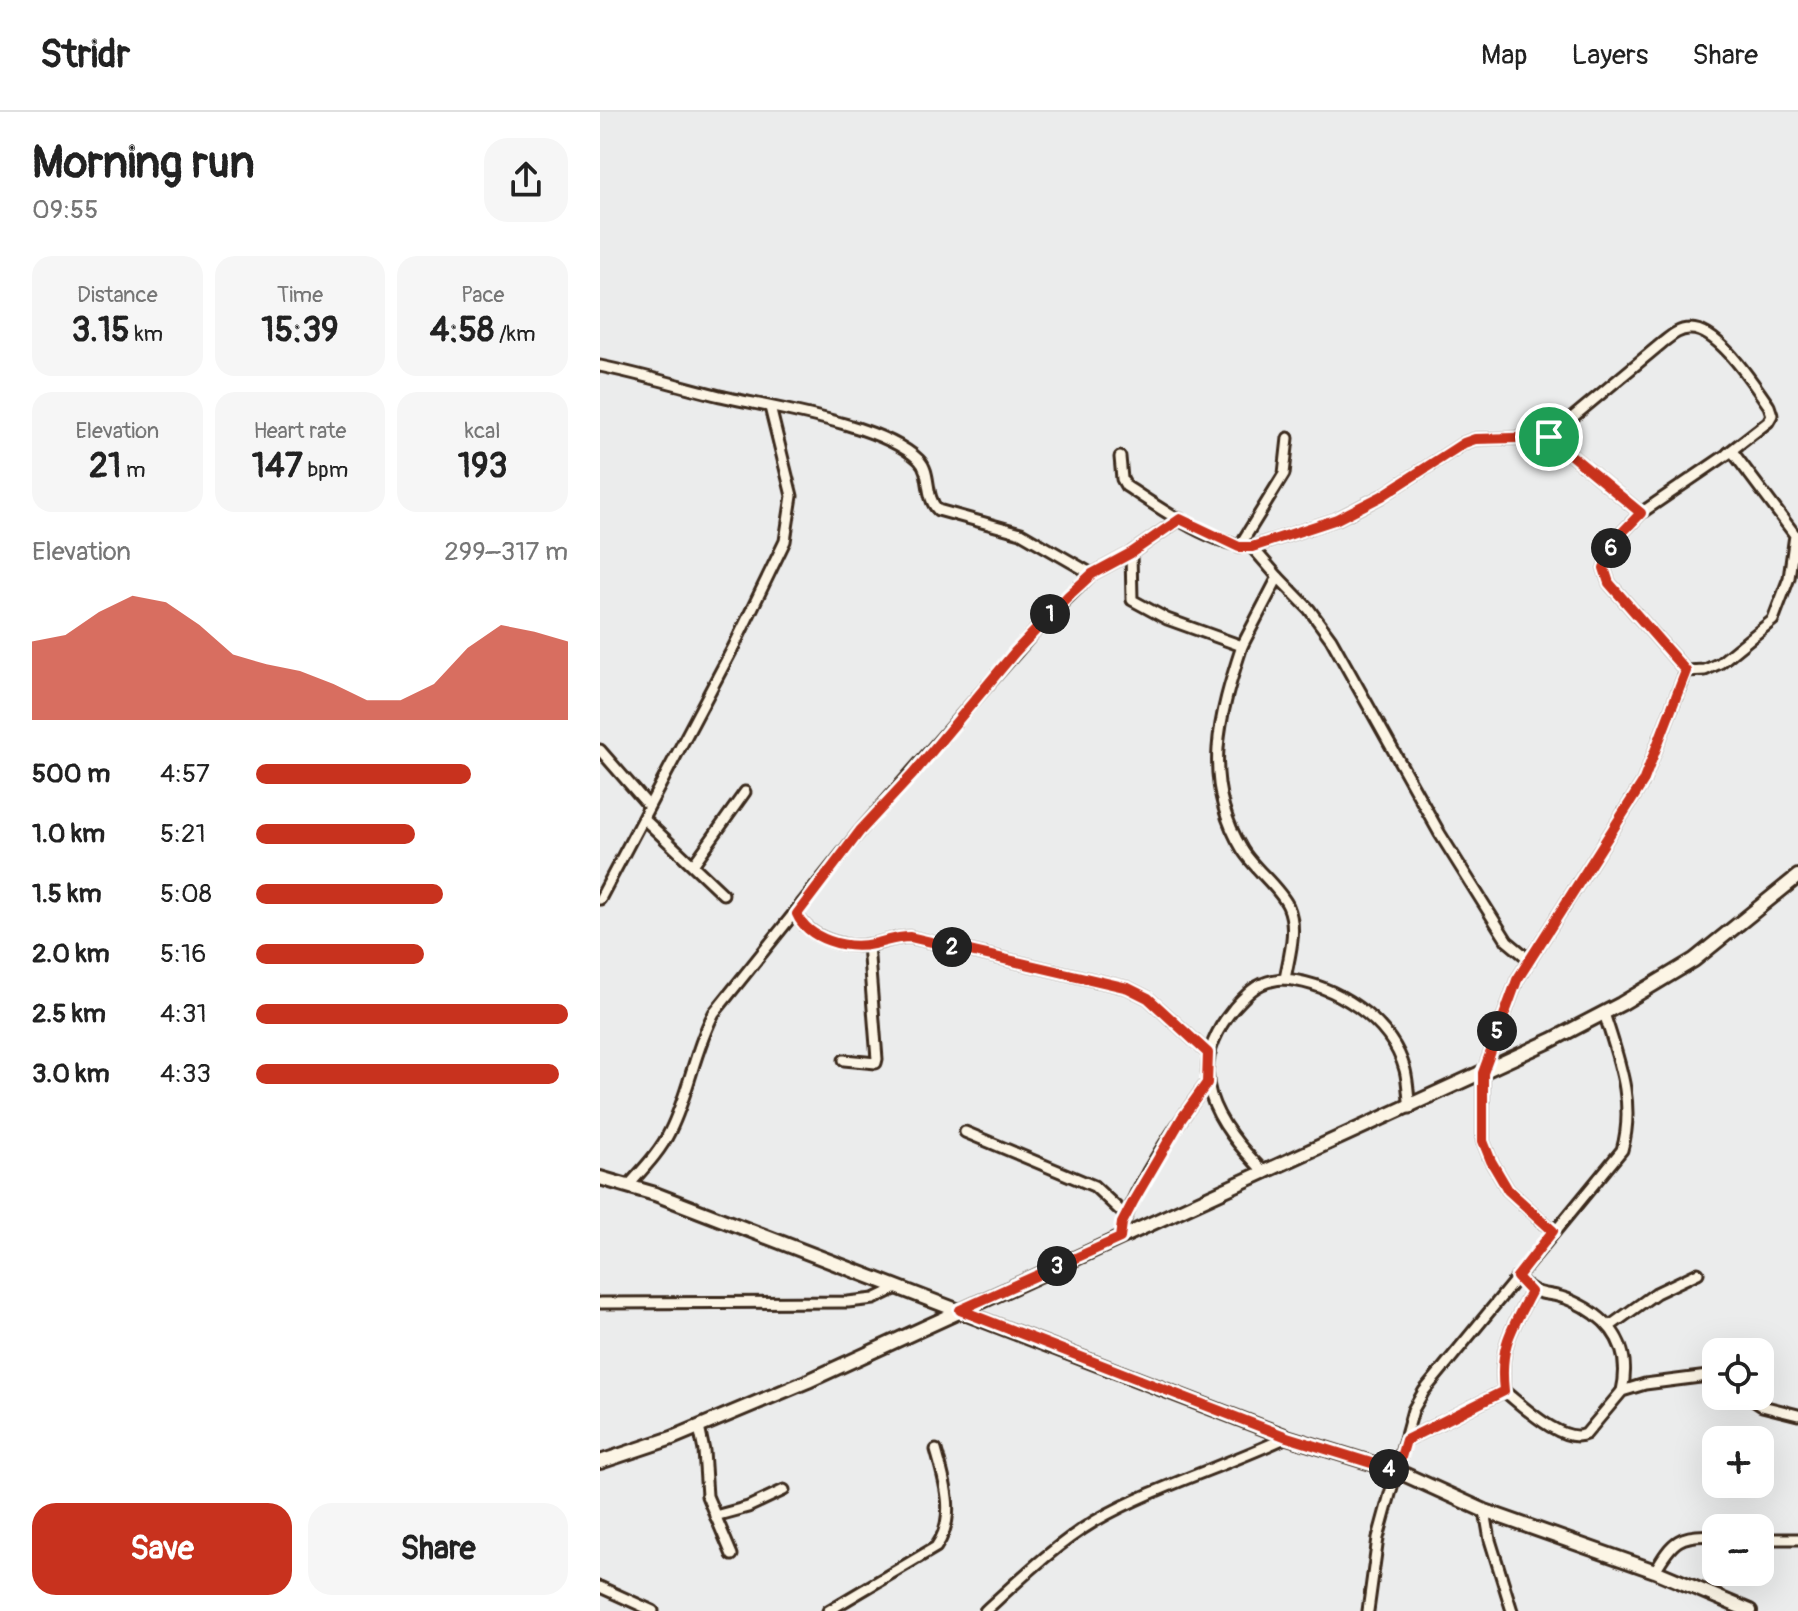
<!DOCTYPE html>
<html lang="en">
<head>
<meta charset="utf-8">
<style>
  body { margin:0; font-family:Pangolin,sans-serif; background:#f6f6f6; color:#222; height:100vh; display:flex; flex-direction:column; font-size:30px; white-space:nowrap }
  * { box-sizing:border-box; margin:0 }
  p { font-size:26px; color:#767676 }
  .icon { flex:none; width:44px; height:44px; fill:none; stroke:currentColor; stroke-width:2; stroke-linecap:round; stroke-linejoin:round }
  .map { position:relative; flex:1; overflow:hidden }
  .side { display:flex; flex-direction:column; background:#fff; width:600px }
  .side>* { flex:none }
  .tools { position:absolute; left:1102px; top:1226px; display:grid; gap:16px }
  .tools a { display:grid; place-items:center; width:72px; height:72px; border-radius:16px; background:#fff; box-shadow:0 8px 32px #0002; font-size:40px }
  .pin { position:absolute; display:grid; place-items:center; width:68px; height:68px; color:#fff; margin:-34px; border:4px solid #fff; border-radius:50%; box-shadow:0 2px 8px #0007 }
  .km { position:absolute; width:40px; height:40px; margin:-20px; border-radius:50%; background:#222; color:#fff; font-size:22px; line-height:40px; text-align:center }
  .round { display:grid; place-items:center; flex:none; width:84px; height:84px; border-radius:24px; background:#f6f6f6 }
  .headline { display:flex; align-items:center; justify-content:space-between; height:136px; padding:0 32px }
  h1 { font-size:44px; font-weight:700; line-height:60px }
  .figures { display:grid; grid-template-columns:repeat(3,1fr); gap:12px; height:136px; padding:8px 32px }
  .figures div { display:grid; align-content:center; border-radius:20px; background:#f6f6f6; text-align:center }
  .figures b { font-size:34px; font-weight:700 }
  .figures small { font-size:22px; font-weight:400 }
  .figures p { font-size:22px }
  .chart { height:224px; padding:16px 32px }
  .chart p { display:flex; justify-content:space-between }
  .chart svg { width:100%; height:144px; margin-top:8px; fill:#c8321e; opacity:.7 }
  .action { display:flex; gap:16px; margin-top:auto; padding:16px 32px }
  .action a { flex:1; height:92px; border-radius:24px; background:#c8321e; color:#fff; font-size:32px; font-weight:700; line-height:92px; text-align:center }
  .action a+a { background:#f6f6f6; color:#222 }
  ul { padding:0 32px; list-style:none; font-size:26px }
  li { display:grid; grid-template-columns:128px 96px 1fr; align-items:center; height:60px }
  li i { height:20px; border-radius:10px; background:#c8321e }
  header { display:flex; align-items:center; gap:48px; box-sizing:border-box; height:112px; padding:0 40px; background:#fff; border-bottom:2px solid #e0e0e0 }
  header strong { font-size:38px }
  nav { display:flex; gap:44px; margin-inline-start:auto; font-size:28px }
  main { display:flex; flex:1; min-height:0 }
  .map>svg:first-child { display:block }
  .lines { fill:none; stroke-linecap:round; stroke-linejoin:round }
  .street-casing { stroke:#3b2a1e; stroke-width:15 }
  .secondary-casing { stroke:#3b2a1e; stroke-width:18 }
  .street { stroke:#fcf5e5; stroke-width:9 }
  .secondary { stroke:#fcf5e5; stroke-width:12 }
  .route-casing { stroke:#fff; stroke-width:16 }
  .route { stroke:#c8321e; stroke-width:10 }
</style>
</head>
<body>
<header>
<strong>Stridr</strong>
<nav><a>Map</a><a>Layers</a><a>Share</a></nav>
</header>
<main>
<section class="side">
<div class="headline"><div><h1>Morning run</h1><p>09:55</p></div><a class="round"><svg class="icon" aria-label="share" viewBox="0 0 24 24"><path d="M12 15V3M7 8l5-5 5 5M5 13v7h14v-7"/></svg></a></div>
<div class="figures">
<div><p>Distance</p><b>3.15<small> km</small></b></div>
<div><p>Time</p><b>15:39</b></div>
<div><p>Pace</p><b>4:58<small> /km</small></b></div>
</div>
<div class="figures">
<div><p>Elevation</p><b>21<small> m</small></b></div>
<div><p>Heart rate</p><b>147<small> bpm</small></b></div>
<div><p>kcal</p><b>193</b></div>
</div>
<div class="chart"><p><span>Elevation</span>299–317 m</p>
<svg viewBox="0 0 160 44" preserveAspectRatio="none"><path d="M0 44V20L10 18L20 11L30 6L40 8L50 15L60 24L70 27L80 29L90 33L100 38L110 38L120 33L130 22L140 15L150 17L160 20V44z"/></svg>
</div>
<ul>
<li><b>500 m</b>4:57<i style="width:69%"></i></li>
<li><b>1.0 km</b>5:21<i style="width:51%"></i></li>
<li><b>1.5 km</b>5:08<i style="width:60%"></i></li>
<li><b>2.0 km</b>5:16<i style="width:54%"></i></li>
<li><b>2.5 km</b>4:31<i style="width:100%"></i></li>
<li><b>3.0 km</b>4:33<i style="width:97%"></i></li>
</ul>
<div class="action"><a>Save</a><a>Share</a></div>
</section>
<div class="map">
<svg width="1198" height="1499" viewBox="0 0 1198 1499">
  <rect width="100%" height="100%" fill="#ebecec"/>
  <filter id="ink" filterUnits="userSpaceOnUse"><feTurbulence type="fractalNoise" baseFrequency=".0125" numOctaves="2"/><feDisplacementMap in="SourceGraphic" scale="16" xChannelSelector="R" yChannelSelector="G"/><feConvolveMatrix kernelMatrix="1 2 1 2 8 2 1 2 1" color-interpolation-filters="sRGB"/></filter>
  <g filter="url(#ink)">
    <g class="lines">
      <defs>
        <g id="street">
          <path d="M 0,254 C 40,262 80,274 120,284 C 172,296 281,311 319,348 C 332,361 324,384 338,398 L 421,421 L 492,462"/>
          <path d="M 949,325 L 1062,231 C 1070,225 1078,217 1089,217 C 1118,215 1154,273 1169,294 L 1172,303 L 1168,310 L 1128,341"/>
          <path d="M 520,345 L 522,367 L 526,374 C 559,396 613,434 652,435 L 737,407 L 782,384 L 864,331 L 875,327 L 949,325 L 1041,401 L 1016,427 L 1004,456 L 1009,471 L 1086,559 L 1105,558 L 1120,551 L 1173,508 L 1189,466 L 1195,423 L 1132,339 L 1041,401"/>
          <path d="M 639,435 L 684,362 L 688,326"/>
          <path d="M 531,441 L 532,488 L 567,507 L 642,534 L 678,465 L 652,435"/>
          <path d="M 678,465 L 709,497 L 731,527 L 840,722 L 907,829 L 930,848"/>
          <path d="M 642,534 C 619,604 601,669 642,737 C 653,756 679,775 688,794 C 698,817 689,844 685,867 C 734,872 791,907 805,958 C 808,970 808,983 810,996"/>
          <path d="M 0,638 L 48,693"/>
          <path d="M 44,707 L 123,782"/>
          <path d="M 93,753 L 145,680"/>
          <path d="M 0,787 L 134,534 L 185,429 L 192,384 L 170,295"/>
          <path d="M 197,802 C 208,826 247,838 273,832 C 287,829 296,825 310,825 L 528,876 L 548,886 L 608,941"/>
          <path d="M 244,948 L 276,951 L 277,947 L 268,833"/>
          <path d="M 365,1020 L 494,1074 L 526,1104"/>
          <path d="M 665,1061 C 615,1010 581,960 634,896 C 650,878 660,868 685,867"/>
          <path d="M 28,1074 C 43,1057 60,1040 70,1019 C 89,981 94,939 114,901 L 260,719 L 442,511 L 492,462 L 531,441 L 580,407"/>
          <path d="M 953,1119 L 908,1078 L 891,1049 L 883,1029 L 883,961 L 917,868 L 1043,670 L 1086,559"/>
          <path d="M 520,1126 C 527,1082 580,1008 607,971"/>
          <path d="M 917,1165 C 940,1189 946,1177 972,1189 C 1012,1207 1032,1236 1022,1279"/>
          <path d="M 0,1191 L 248,1190 L 274,1187 L 299,1175"/>
          <path d="M 1010,1214 L 1056,1181 L 1098,1161"/>
          <path d="M 904,1279 C 899,1235 911,1218 931,1180"/>
          <path d="M 1147,1284 L 1162,1294 L 1198,1303"/>
          <path d="M 99,1315 L 104,1339 L 107,1384 L 132,1443"/>
          <path d="M 806,1328 L 904,1279 C 923,1294 963,1333 986,1322 L 1022,1279 L 1045,1272 L 1116,1263"/>
          <path d="M 885,1399 L 890,1428 L 912,1499"/>
          <path d="M 115,1404 L 148,1395 L 184,1378"/>
          <path d="M 1160,1427 L 1198,1427"/>
          <path d="M 1055,1459 C 1072,1429 1080,1421 1116,1424"/>
          <path d="M 0,1475 L 53,1499"/>
          <path d="M 228,1499 L 336,1435 C 357,1405 345,1370 336,1338"/>
          <path d="M 385,1499 C 420,1467 455,1433 495,1409 C 556,1374 624,1355 687,1325"/>
          <path d="M 768,1499 L 778,1426 L 813,1298 L 824,1279 L 1022,1038 C 1036,990 1018,946 1004,901"/>
        </g>
        <g id="secondary">
          <path d="M 0,1066 L 55,1082 L 687,1325 L 797,1359 L 885,1399 L 1055,1459 L 1150,1499"/>
          <path d="M 0,1350 L 72,1326 L 208,1269 L 952,928 L 1021,892 L 1094,848 L 1198,764"/>
        </g>
      </defs>
      <use href="#street" class="street-casing"/>
      <use href="#secondary" class="secondary-casing"/>
      <use href="#street" class="street"/>
      <use href="#secondary" class="secondary"/>
    </g>
  </g>
  <g class="lines" filter="url(#ink)">
    <defs>
      <path id="route" d="M 949,325 L 1041,401 L 1016,427 L 1004,456 L 1009,471 L 1086,559 L 1043,670 L 917,868 L 883,961 L 883,1029 L 891,1049 L 908,1078 L 953,1119 L 917,1165 L 931,1180 C 911,1218 899,1235 904,1279 L 806,1328 L 797,1359 L 687,1325 L 360,1198 L 520,1126 L 522,1111 L 534,1088 L 582,1006 L 607,971 L 608,941 L 548,886 L 528,876 L 310,825 C 296,825 287,829 273,832 C 246,838 208,827 197,802 L 260,719 L 313,662 L 415,540 L 468,484 L 492,462 L 531,441 L 580,407 L 639,435 L 652,435 L 737,407 L 782,384 L 864,331 L 875,327 Z"/>
    </defs>
    <use href="#route" class="route-casing"/>
    <use href="#route" class="route"/>
  </g>
</svg>
<div class="tools">
<a><svg class="icon" aria-label="locate" viewBox="0 0 24 24"><circle cx="12" cy="12" r="6"/><path d="M12 2v4M12 18v4M2 12h4M18 12h4"/></svg></a>
<a>+</a>
<a>−</a>
</div>
<div class="pin" style="left:949px;top:325px;background:#1e9e55"><svg class="icon" aria-label="arrive" viewBox="0 0 24 24"><path d="M6 21V4h12l-3 4 3 4H6"/></svg></div>
<b class="km" style="left:450px;top:502px">1</b>
<b class="km" style="left:352px;top:835px">2</b>
<b class="km" style="left:457px;top:1154px">3</b>
<b class="km" style="left:789px;top:1357px">4</b>
<b class="km" style="left:897px;top:919px">5</b>
<b class="km" style="left:1011px;top:436px">6</b>
</div>
</main>
</body>
</html>
